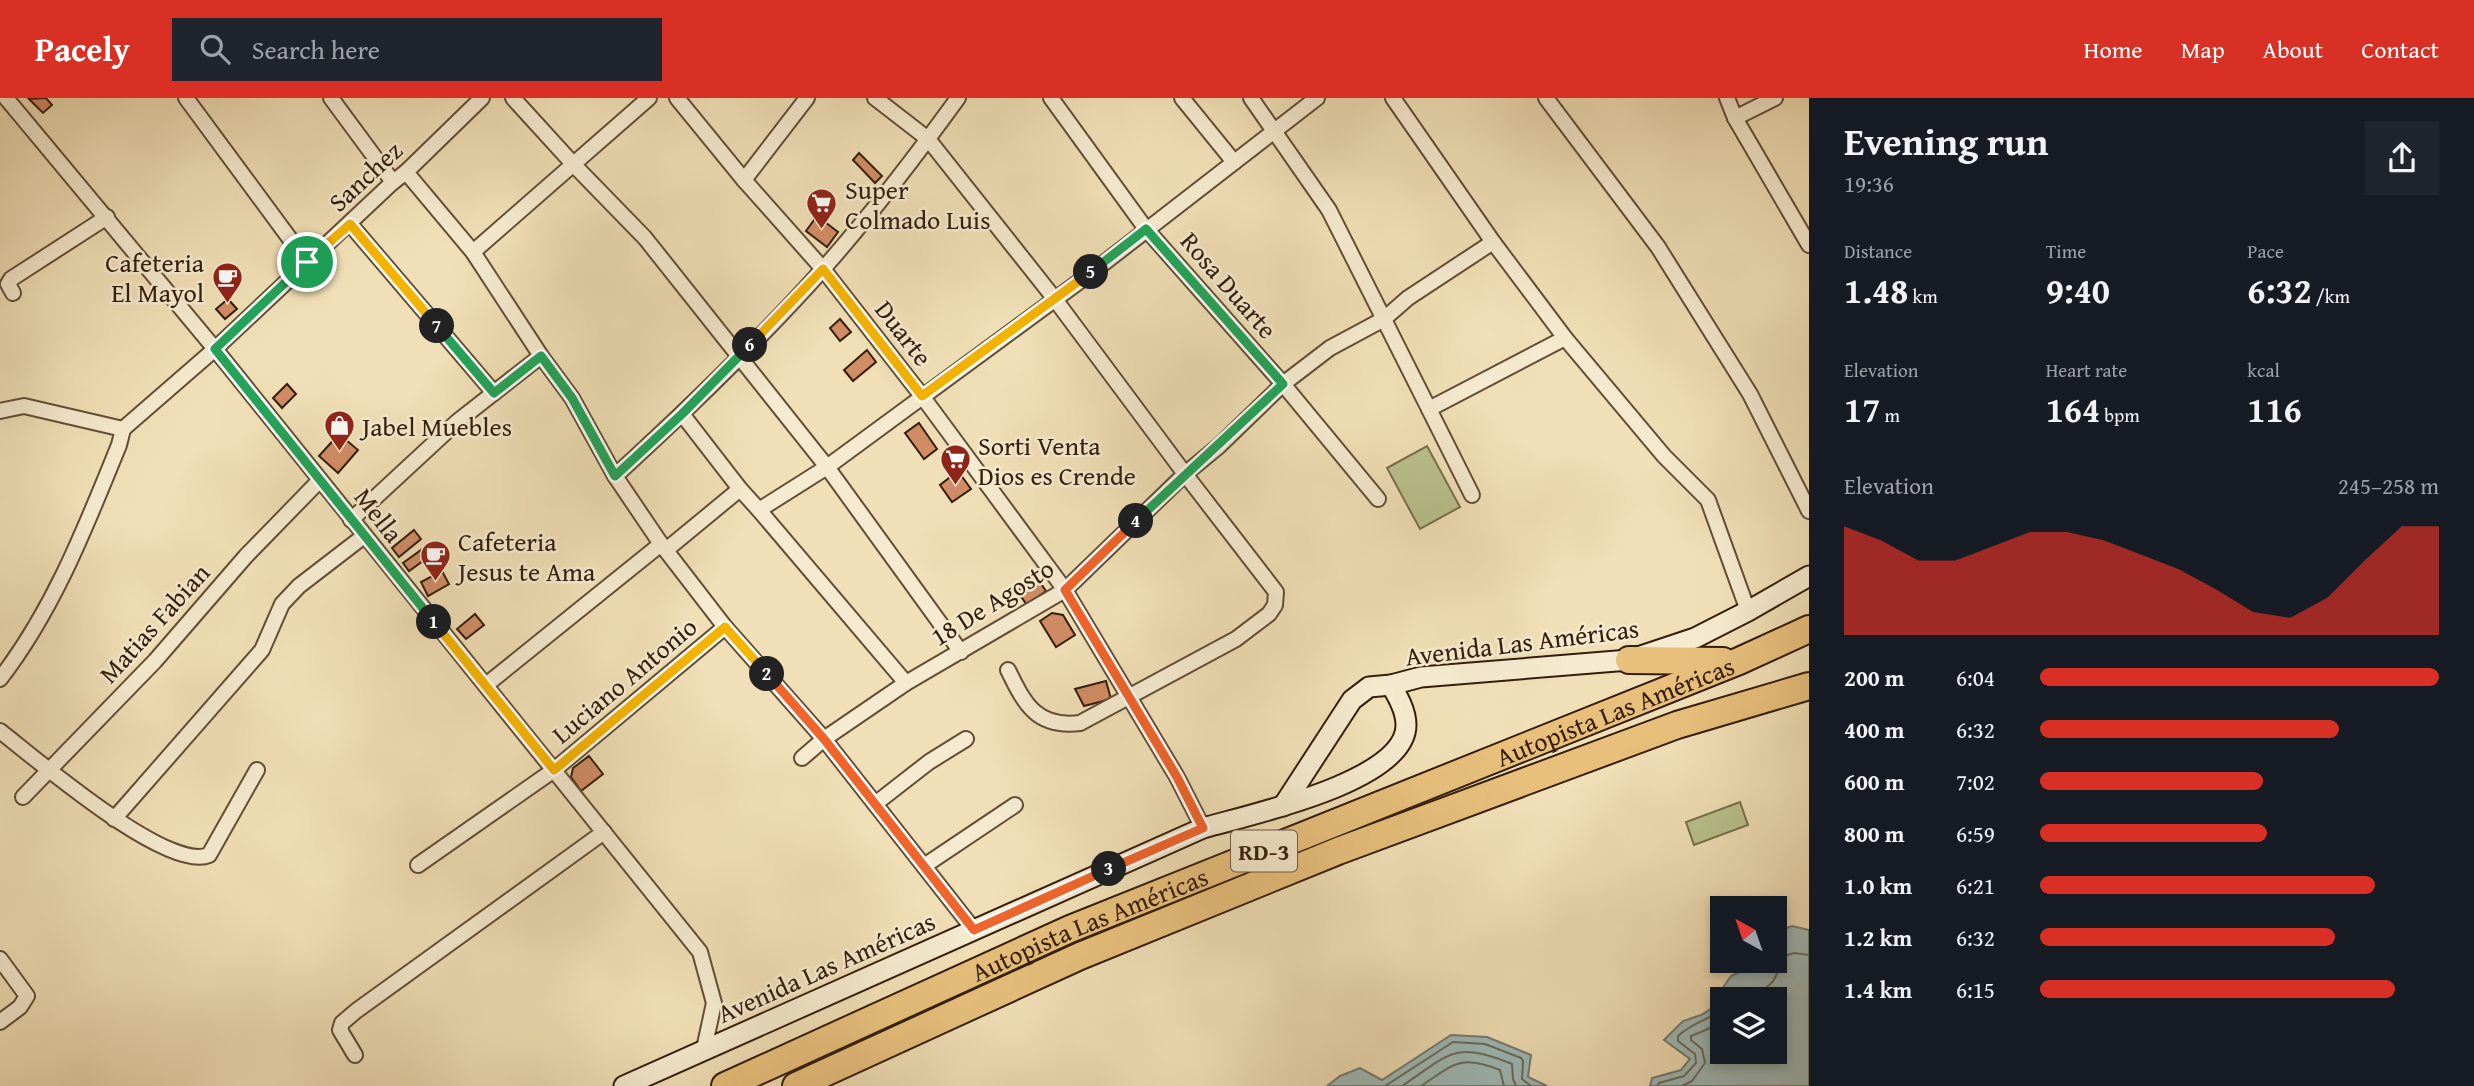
<!DOCTYPE html>
<html lang="en">
<head>
<meta charset="utf-8">
<style>
  body { margin:0; font-family:"Gentium Book Plus",serif; background:#20242c; color:#f1f3f6; height:100vh; display:flex; flex-direction:column; font-size:26px; white-space:nowrap }
  * { box-sizing:border-box; margin:0 }
  p { font-size:23px; color:#9ea1a6 }
  .icon { flex:none; width:38px; height:38px; fill:none; stroke:currentColor; stroke-width:2; stroke-linecap:round; stroke-linejoin:round }
  .map { position:relative; flex:1; overflow:hidden }
  .details { display:flex; flex-direction:column; background:#171b24; width:665px }
  .details>* { flex:none }
  .needle { width:46px; rotate:320deg }
  .fabs { position:absolute; left:1710px; top:798px; display:grid; gap:14px }
  .fabs a { display:grid; place-items:center; width:77px; height:77px; border-radius:0px; background:#171b24; box-shadow:0 4px 10px #0003; font-size:35px }
  .pin { position:absolute; display:grid; place-items:center; width:60px; height:60px; color:#fff; margin:-30px; border:4px solid #fff; border-radius:50%; box-shadow:0 2px 7px #0007 }
  .km { position:absolute; width:35px; height:35px; margin:-18px; border-radius:50%; background:#222; color:#fff; font-size:19px; line-height:35px; text-align:center }
  .round { display:grid; place-items:center; flex:none; width:74px; height:74px; border-radius:0px; background:#20242c }
  .head { display:flex; align-items:center; justify-content:space-between; height:119px; padding:0 35px }
  h1 { font-size:38px; font-weight:600; line-height:52px }
  .stats { display:grid; grid-template-columns:repeat(3,1fr); gap:10px; height:119px; padding:7px 35px }
  .stats div { display:grid; align-content:center }
  .stats b { font-size:35px; font-weight:600 }
  .stats small { font-size:19px; font-weight:400 }
  .stats p { font-size:19px }
  .chart { height:196px; padding:14px 35px }
  .chart p { display:flex; justify-content:space-between }
  .chart svg { width:100%; height:126px; margin-top:7px; fill:#d93025; opacity:.7 }
  ul { padding:0 35px; list-style:none; font-size:23px }
  li { display:grid; grid-template-columns:112px 84px 1fr; align-items:center; height:52px }
  li i { height:18px; border-radius:9px; background:#d93025 }
  header { display:flex; align-items:center; gap:42px; box-sizing:border-box; height:98px; padding:0 35px; background:#d93025; color:#fff }
  header strong { font-size:33px }
  nav { display:flex; gap:38px; margin-inline-start:auto; font-size:24px }
  .search { width:490px; height:63px; background:#20242c; display:flex; align-items:center; gap:18px; box-sizing:border-box; padding:0 24px; border-radius:0px; color:#9ea1a6; font-size:26px }
  main { display:flex; flex:1; min-height:0 }
  .map>svg:first-child { display:block }
  .green { fill:#bac28e; stroke:#76704d; stroke-width:2 }
  .water { fill:#9fbbb9; stroke:#747c74; stroke-width:2 }
  .lines { fill:none; stroke-linecap:round; stroke-linejoin:round }
  .shore { stroke:#696c62; stroke-width:2 }
  .building { fill:#d18d65; stroke:#331d0c; stroke-width:2 }
  .street-casing { stroke:#624e37; stroke-width:18 }
  .secondary-casing { stroke:#331d0c; stroke-width:23 }
  .highway-casing { stroke:#331d0c; stroke-width:30 }
  .street { stroke:#f6ebd0; stroke-width:14 }
  .secondary { stroke:#f6ebd0; stroke-width:19 }
  .highway { stroke:#e8c07c; stroke-width:26 }
  .split-1-casing { stroke:#fff; stroke-width:14 }
  .split-2-casing { stroke:#fff; stroke-width:14 }
  .split-3-casing { stroke:#fff; stroke-width:14 }
  .split-4-casing { stroke:#fff; stroke-width:14 }
  .split-5-casing { stroke:#fff; stroke-width:14 }
  .split-6-casing { stroke:#fff; stroke-width:14 }
  .split-7-casing { stroke:#fff; stroke-width:14 }
  .split-8-casing { stroke:#fff; stroke-width:14 }
  .split-1 { stroke:#22a559; stroke-width:9 }
  .split-2 { stroke:#f5b400; stroke-width:9 }
  .split-3 { stroke:#f0652b; stroke-width:9 }
  .split-4 { stroke:#f0652b; stroke-width:9 }
  .split-5 { stroke:#22a559; stroke-width:9 }
  .split-6 { stroke:#f5b400; stroke-width:9 }
  .split-7 { stroke:#22a559; stroke-width:9 }
  .split-8 { stroke:#f5b400; stroke-width:9 }
  .labels { text-anchor:middle; dominant-baseline:central; stroke-width:5; stroke-linejoin:round; paint-order:stroke }
  .shield { fill:#f6ebd0; stroke:#6e5b47; stroke-width:2 }
  .shield-label { font-size:24px; font-weight:bold; fill:#331d0c }
  .street-label { font-size:26px; fill:#331d0c; stroke:#f6ebd0 }
  .poi-label { font-size:26px; fill:#331d0c; stroke:#f6ebd0; text-anchor:start }
</style>
</head>
<body>
<header>
<strong>Pacely</strong>
<div class="search"><svg class="icon" aria-label="search" viewBox="0 0 24 24"><circle cx="10" cy="10" r="6"/><path d="M15 15l6 6"/></svg>Search here</div>
<nav><a>Home</a><a>Map</a><a>About</a><a>Contact</a></nav>
</header>
<main>
<div class="map">
<svg width="1809" height="988" viewBox="0 0 1809 988">
  <rect width="100%" height="100%" fill="#f1e0b7"/>
  <filter id="stains"><feTurbulence type="fractalNoise" baseFrequency=".00286" numOctaves="4"/><feColorMatrix values="0 0 0 0 .2 0 0 0 0 .09 0 0 0 0 .02 0 0 0 .5 -.17"/></filter>
  <radialGradient id="worn" r=".72"><stop offset=".6" stop-color="#630" stop-opacity="0"/><stop offset="1" stop-color="#630" stop-opacity=".3"/></radialGradient>
  <g class="green">
    <path d="M 1427,348 L 1460,409 L 1420,431 L 1387,370 Z"/>
    <path d="M 1740,704 L 1748,727 L 1694,747 L 1686,724 Z"/>
  </g>
  <g class="water">
    <path d="M 1792,828 L 1809,832 L 1809,988 L 1650,988 L 1652,980 L 1681,972 L 1690,961 L 1664,942 L 1683,923 L 1701,917 L 1722,904 L 1722,954 L 1774,954 L 1774,901 L 1723,901 L 1722,891 L 1731,878 L 1753,868 L 1756,863 L 1774,863 L 1775,834 Z"/>
    <path d="M 1451,937 L 1487,939 L 1531,957 L 1528,979 L 1547,988 L 1327,988 L 1340,978 L 1360,970 L 1382,982 Z"/>
  </g>
  <g class="lines">
    <g class="shore">
      <path d="M 1749,901 L 1751,898 C 1774,887 1776,883 1782,859 L 1794,855 L 1809,857"/>
      <path d="M 1385,988 L 1453,944 L 1485,946 L 1521,960 L 1523,963 L 1522,981 L 1531,988"/>
      <path d="M 1402,988 C 1450,956 1454,942 1512,966 L 1513,981 L 1516,988"/>
      <path d="M 1421,988 C 1454,966 1460,956 1500,972 L 1504,988"/>
      <path d="M 1657,988 L 1659,985 L 1684,978 L 1696,965 L 1695,956 L 1678,943 L 1678,938 C 1690,926 1707,922 1722,912"/>
      <path d="M 1682,988 L 1692,983 L 1705,965 L 1702,951 L 1691,942 L 1691,938 L 1708,931 L 1722,922"/>
    </g>
  </g>
  <g class="building">
    <path d="M 46,0 L 52,7 L 43,15 L 29,1 Z"/>
    <path d="M 859,55 L 882,78 L 875,85 L 853,62 Z"/>
    <path d="M 817,118 L 838,134 L 827,149 L 806,133 Z"/>
    <path d="M 228,201 L 237,211 L 225,221 L 216,211 Z"/>
    <path d="M 840,221 L 851,234 L 840,243 L 830,230 Z"/>
    <path d="M 867,252 L 876,264 L 853,283 L 844,272 Z"/>
    <path d="M 287,286 L 296,296 L 282,310 L 273,300 Z"/>
    <path d="M 919,325 L 937,351 L 924,361 L 905,335 Z"/>
    <path d="M 339,336 L 358,352 L 338,375 L 319,358 Z"/>
    <path d="M 958,373 L 971,391 L 952,404 L 940,387 Z"/>
    <path d="M 414,432 L 421,441 L 399,459 L 392,450 Z"/>
    <path d="M 428,447 L 434,455 L 409,473 L 403,465 Z"/>
    <path d="M 442,473 L 449,486 L 428,498 L 421,484 Z"/>
    <path d="M 1037,480 L 1046,493 L 1027,507 L 1017,493 Z"/>
    <path d="M 1052,515 L 1063,517 L 1075,537 L 1056,549 L 1040,523 Z"/>
    <path d="M 475,516 L 484,527 L 466,541 L 457,531 Z"/>
    <path d="M 1106,583 L 1111,601 L 1084,608 L 1075,591 Z"/>
    <path d="M 589,658 L 603,676 L 581,693 L 571,679 L 573,670 Z"/>
  </g>
  <g class="lines">
    <defs>
      <g id="street">
        <path d="M 6,0 L 215,251 L 700,854 L 714,905 L 704,951"/>
        <path d="M 186,0 L 307,164"/>
        <path d="M 331,0 L 393,84"/>
        <path d="M 513,0 L 574,67 L 645,140 L 827,369 L 961,554"/>
        <path d="M 677,0 L 744,82 L 823,171 L 922,298 L 1065,492 L 1177,679 L 1203,730"/>
        <path d="M 875,0 L 928,41 L 1054,200 L 1185,376 L 1276,494 L 1275,507 L 1269,516 L 1236,541 L 1080,625 C 1037,630 1025,607 1008,572"/>
        <path d="M 1051,0 L 1146,131 L 1283,286 L 1378,401"/>
        <path d="M 1182,0 L 1234,64"/>
        <path d="M 1251,0 L 1329,112 L 1429,311 L 1565,240"/>
        <path d="M 1393,0 L 1493,144 L 1565,240 L 1664,358 L 1708,402 L 1748,513"/>
        <path d="M 1546,0 L 1658,149 L 1750,296 L 1809,413"/>
        <path d="M 1727,0 L 1735,20 L 1809,147"/>
        <path d="M 1735,20 L 1775,0"/>
        <path d="M 406,74 L 473,154 L 541,258 L 572,300 L 615,378 L 661,446 L 725,529 L 824,641 L 974,832"/>
        <path d="M 744,82 L 807,0"/>
        <path d="M 350,126 L 494,295"/>
        <path d="M 473,154 L 649,0"/>
        <path d="M 13,195 L 8,186 L 11,181 L 107,119"/>
        <path d="M 1429,311 L 1472,397"/>
        <path d="M 0,313 L 24,308 L 123,331"/>
        <path d="M 682,316 L 740,391"/>
        <path d="M 123,331 L 215,251 L 393,84 L 406,74 L 482,0"/>
        <path d="M 615,378 C 687,312 758,244 823,171 C 871,117 916,58 958,0"/>
        <path d="M 759,412 L 906,585"/>
        <path d="M 351,422 L 458,323 L 541,258"/>
        <path d="M 666,452 L 740,391 L 759,412 L 827,369 L 1095,172 L 1317,0"/>
        <path d="M 0,581 C 54,511 86,428 119,347 L 123,331"/>
        <path d="M 486,587 L 661,446"/>
        <path d="M 0,633 C 35,660 168,775 209,757 L 257,672"/>
        <path d="M 802,660 L 824,641 L 906,585 L 1065,492 L 1185,376 L 1219,348 L 1283,286 L 1330,250 L 1384,221 L 1408,200 L 1493,144"/>
        <path d="M 23,699 L 155,563 L 246,458 L 320,382"/>
        <path d="M 875,706 L 929,664 L 966,641"/>
        <path d="M 114,721 L 262,552 L 282,506 L 299,488 L 364,438"/>
        <path d="M 418,767 L 554,672 L 725,529"/>
        <path d="M 924,768 L 1015,707"/>
        <path d="M 0,861 L 27,898 L 20,909 L 0,924"/>
        <path d="M 355,957 L 340,932 L 342,925 L 356,913 L 604,734"/>
      </g>
      <g id="secondary">
        <path d="M 1283,708 L 1352,602 L 1369,589 L 1391,587 L 1421,579 L 1629,562 L 1695,540 L 1748,513 L 1809,478"/>
        <path d="M 624,988 L 1203,730 C 1248,717 1406,684 1406,627 C 1406,613 1398,599 1391,587"/>
      </g>
      <g id="highway">
        <path d="M 1629,562 L 1723,563"/>
        <path id="s1" d="M 725,988 L 1070,831 L 1739,563 L 1809,531"/>
        <path d="M 796,988 L 1080,858 L 1338,753 L 1677,627 L 1809,588"/>
      </g>
    </defs>
    <use href="#street" class="street-casing"/>
    <use href="#secondary" class="secondary-casing"/>
    <use href="#highway" class="highway-casing"/>
    <use href="#street" class="street"/>
    <use href="#secondary" class="secondary"/>
    <use href="#highway" class="highway"/>
  </g>
  <g class="lines">
    <defs>
      <path id="split-1" d="M 307,164 L 215,251 L 434,524"/>
      <path id="split-2" d="M 434,524 L 554,672 L 725,529 L 767,576"/>
      <path id="split-3" d="M 767,576 L 824,641 L 974,832 L 1109,771"/>
      <path id="split-4" d="M 1109,771 L 1203,730 L 1177,679 L 1065,492 L 1136,423"/>
      <path id="split-5" d="M 1091,174 L 1146,131 L 1283,286 L 1136,423"/>
      <path id="split-6" d="M 750,247 L 823,171 L 922,298 L 1091,174"/>
      <path id="split-7" d="M 437,228 L 494,295 L 541,258 L 572,300 L 615,378 L 682,316 L 750,247"/>
      <path id="split-8" d="M 307,164 L 350,126 L 437,228"/>
    </defs>
    <use href="#split-1" class="split-1-casing"/>
    <use href="#split-2" class="split-2-casing"/>
    <use href="#split-3" class="split-3-casing"/>
    <use href="#split-4" class="split-4-casing"/>
    <use href="#split-5" class="split-5-casing"/>
    <use href="#split-6" class="split-6-casing"/>
    <use href="#split-7" class="split-7-casing"/>
    <use href="#split-8" class="split-8-casing"/>
    <use href="#split-1" class="split-1"/>
    <use href="#split-2" class="split-2"/>
    <use href="#split-3" class="split-3"/>
    <use href="#split-4" class="split-4"/>
    <use href="#split-5" class="split-5"/>
    <use href="#split-6" class="split-6"/>
    <use href="#split-7" class="split-7"/>
    <use href="#split-8" class="split-8"/>
  </g>
  <defs>
    <symbol id="supermarket-pin" viewBox="-11 -11 22 30"><path d="M0 17L-7.5 6A9.5 9.5 0 1 1 7.5 6Z" fill="#8f2418" stroke="#f6ebd0"/><path d="M-6-5.5h2.5l.6 2H6L4.5 2H-2.5L-4.4-4H-6ZM-1.5 3.2a1.3 1.3 0 1 0 .1 0ZM3 3.2a1.3 1.3 0 1 0 .1 0Z" fill="#fff"/></symbol>
    <symbol id="cafe-pin" viewBox="-11 -11 22 30"><path d="M0 17L-7.5 6A9.5 9.5 0 1 1 7.5 6Z" fill="#8f2418" stroke="#f6ebd0"/><path d="M-5.5-4.5H6V0H3Q3 3.5 0 3.5H-2.5Q-5.5 3.5-5.5 0ZM3-3.2v2h1.7v-2ZM-6 4.5H4V6H-6Z" fill="#fff"/></symbol>
    <symbol id="shop-pin" viewBox="-11 -11 22 30"><path d="M0 17L-7.5 6A9.5 9.5 0 1 1 7.5 6Z" fill="#8f2418" stroke="#f6ebd0"/><path d="M-5-2.5h2.3a2.7 3.5 0 0 1 5.4 0H5L5.5 6h-11ZM-1.5-2.5h3a1.5 2.3 0 0 0-3 0Z" fill="#fff"/></symbol>
  </defs>
  <g fill-rule="evenodd">
    <use href="#supermarket-pin" x="804" y="88" width="35" height="47"/>
    <use href="#cafe-pin" x="210" y="162" width="35" height="47"/>
    <use href="#shop-pin" x="322" y="310" width="35" height="47"/>
    <use href="#supermarket-pin" x="938" y="344" width="35" height="47"/>
    <use href="#cafe-pin" x="418" y="440" width="35" height="47"/>
  </g>
  <g class="labels">
    <rect class="shield" x="1231" y="732.5" width="66" height="41" rx="5"/>
    <g class="shield-label">
      <text x="1264" y="753">RD-3</text>
    </g>
    <g class="street-label">
      <text transform="translate(365 78) rotate(-43)">Sanchez</text>
      <text transform="translate(1229 187) rotate(49)">Rosa Duarte</text>
      <text transform="translate(904 235) rotate(52)">Duarte</text>
      <text transform="translate(379 417) rotate(52)">Mella</text>
      <text transform="translate(992 504) rotate(-32)">18 De Agosto</text>
      <text transform="translate(154 525) rotate(-48)">Matias Fabian</text>
      <text transform="translate(1522 544) rotate(-7)">Avenida Las Américas</text>
      <text transform="translate(624 582) rotate(-40)">Luciano Antonio</text>
      <text stroke="none"><textPath href="#s1" startOffset="966">Autopista Las Américas</textPath></text>
      <text stroke="none"><textPath href="#s1" startOffset="399">Autopista Las Américas</textPath></text>
      <text transform="translate(826 869) rotate(-24)">Avenida Las Américas</text>
    </g>
    <g class="poi-label">
      <text x="845" y="91">Super<tspan x="845" dy="30">Colmado Luis</tspan></text>
      <text x="204" y="164" text-anchor="end">Cafeteria<tspan x="204" dy="30">El Mayol</tspan></text>
      <text x="362" y="328">Jabel Muebles</text>
      <text x="978" y="347">Sorti Venta<tspan x="978" dy="30">Dios es Crende</tspan></text>
      <text x="458" y="443">Cafeteria<tspan x="458" dy="30">Jesus te Ama</tspan></text>
    </g>
  </g>
  <rect width="100%" height="100%" filter="url(#stains)"/>
  <rect width="100%" height="100%" fill="url(#worn)"/>
</svg>
<div class="fabs">
<a><svg class="needle" viewBox="-14 -14 28 28"><path d="M0-13l5 13h-10z" fill="#e53935"/><path d="M0 13l5-13h-10z" fill="#9ea1a6"/></svg></a>
<a><svg class="icon" aria-label="layers" viewBox="0 0 24 24"><path d="M12 4l9 5-9 5-9-5zM3 14l9 5 9-5"/></svg></a>
</div>
<div class="pin" style="left:307px;top:164px;background:#1e9e55"><svg class="icon" aria-label="arrive" viewBox="0 0 24 24"><path d="M6 21V4h12l-3 4 3 4H6"/></svg></div>
<b class="km" style="left:434px;top:524px">1</b>
<b class="km" style="left:767px;top:576px">2</b>
<b class="km" style="left:1109px;top:771px">3</b>
<b class="km" style="left:1136px;top:423px">4</b>
<b class="km" style="left:1091px;top:174px">5</b>
<b class="km" style="left:750px;top:247px">6</b>
<b class="km" style="left:437px;top:228px">7</b>
</div>
<section class="details">
<div class="head"><div><h1>Evening run</h1><p>19:36</p></div><a class="round"><svg class="icon" aria-label="share" viewBox="0 0 24 24"><path d="M12 15V3M7 8l5-5 5 5M5 13v7h14v-7"/></svg></a></div>
<div class="stats">
<div><p>Distance</p><b>1.48<small> km</small></b></div>
<div><p>Time</p><b>9:40</b></div>
<div><p>Pace</p><b>6:32<small> /km</small></b></div>
</div>
<div class="stats">
<div><p>Elevation</p><b>17<small> m</small></b></div>
<div><p>Heart rate</p><b>164<small> bpm</small></b></div>
<div><p>kcal</p><b>116</b></div>
</div>
<div class="chart"><p><span>Elevation</span>245–258 m</p>
<svg viewBox="0 0 160 44" preserveAspectRatio="none"><path d="M0 44V6L10 11L20 18L30 18L40 13L50 8L60 8L70 11L80 16L90 21L100 28L110 36L120 38L130 31L140 18L150 6L160 6V44z"/></svg>
</div>
<ul>
<li><b>200 m</b>6:04<i style="width:100%"></i></li>
<li><b>400 m</b>6:32<i style="width:75%"></i></li>
<li><b>600 m</b>7:02<i style="width:56%"></i></li>
<li><b>800 m</b>6:59<i style="width:57%"></i></li>
<li><b>1.0 km</b>6:21<i style="width:84%"></i></li>
<li><b>1.2 km</b>6:32<i style="width:74%"></i></li>
<li><b>1.4 km</b>6:15<i style="width:89%"></i></li>
</ul>
</section>
</main>
</body>
</html>
